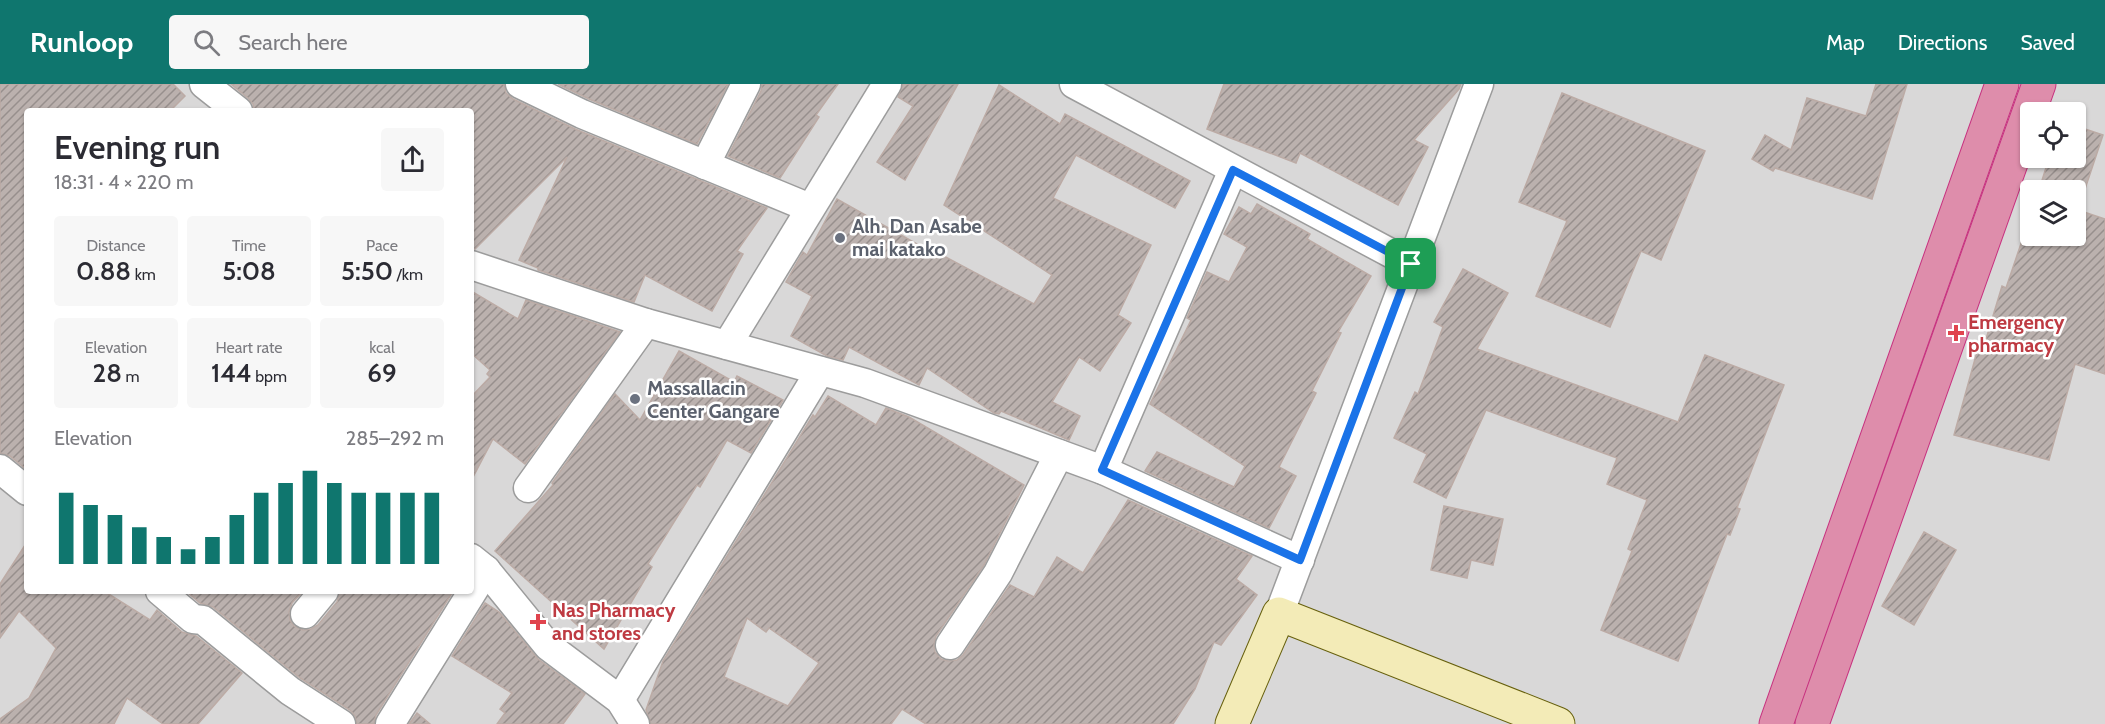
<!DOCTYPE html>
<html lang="en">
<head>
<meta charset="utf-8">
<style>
  body { margin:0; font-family:Cabin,sans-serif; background:#f7f7f7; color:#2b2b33; height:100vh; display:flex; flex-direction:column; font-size:22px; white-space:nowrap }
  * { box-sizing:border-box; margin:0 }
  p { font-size:20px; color:#7c7c81 }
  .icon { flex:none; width:33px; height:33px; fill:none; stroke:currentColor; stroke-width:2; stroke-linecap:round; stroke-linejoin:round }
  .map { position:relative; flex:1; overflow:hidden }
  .drawer { position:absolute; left:24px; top:24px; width:450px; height:486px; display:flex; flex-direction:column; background:#fff; border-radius:6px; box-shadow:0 2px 4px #0004 }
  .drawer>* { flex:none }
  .controls { position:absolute; left:2020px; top:18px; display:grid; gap:12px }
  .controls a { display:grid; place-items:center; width:66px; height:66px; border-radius:6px; background:#fff; box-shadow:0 2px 4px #0004; font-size:30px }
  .pin { position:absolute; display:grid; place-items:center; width:51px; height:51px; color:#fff; margin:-26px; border-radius:12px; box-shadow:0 3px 9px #0006 }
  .round { display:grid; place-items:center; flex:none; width:63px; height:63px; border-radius:6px; background:#f7f7f7 }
  .summary { display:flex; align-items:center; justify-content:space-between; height:102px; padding:0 30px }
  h1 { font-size:33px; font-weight:600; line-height:45px }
  .figures { display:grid; grid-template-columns:repeat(3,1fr); gap:9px; height:102px; padding:6px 30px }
  .figures div { display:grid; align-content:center; border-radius:6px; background:#f7f7f7; text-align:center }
  .figures b { font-size:26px; font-weight:600 }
  .figures small { font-size:16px; font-weight:400 }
  .figures p { font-size:16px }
  .chart { height:168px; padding:12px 30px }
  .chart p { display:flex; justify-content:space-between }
  .chart svg { width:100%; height:108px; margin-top:6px; stroke:#0f766e; stroke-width:6 }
  header { display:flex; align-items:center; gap:36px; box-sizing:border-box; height:84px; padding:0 30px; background:#0f766e; color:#fff }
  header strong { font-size:28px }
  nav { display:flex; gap:33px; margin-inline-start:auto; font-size:21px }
  .search { width:420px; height:54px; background:#f7f7f7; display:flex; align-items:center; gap:15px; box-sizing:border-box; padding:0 21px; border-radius:6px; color:#7c7c81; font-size:22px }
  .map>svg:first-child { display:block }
  .residential { fill:#d9d8d8; fill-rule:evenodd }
  .building { fill:url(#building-hatch); stroke:#bcaba5; stroke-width:1.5; fill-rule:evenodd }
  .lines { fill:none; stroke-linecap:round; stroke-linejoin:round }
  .street-casing { stroke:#9c9c9c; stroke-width:31 }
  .secondary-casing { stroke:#67600d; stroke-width:35 }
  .highway-casing { stroke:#c7317f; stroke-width:35 }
  .street { stroke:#fff; stroke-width:28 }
  .secondary { stroke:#f3ebb7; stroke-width:33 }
  .highway { stroke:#de8dab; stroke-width:33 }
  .route-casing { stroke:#fff; stroke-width:12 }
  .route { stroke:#1a73e8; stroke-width:8 }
  .worship-dot { fill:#6b7280; stroke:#fff; stroke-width:2 }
  .health-dot { fill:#e0444e; stroke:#fff; stroke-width:2 }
  .labels { text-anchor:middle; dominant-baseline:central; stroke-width:5; stroke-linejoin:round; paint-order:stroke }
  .worship-label { font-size:20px; font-weight:bold; fill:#5b616d; stroke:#fff; text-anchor:start }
  .health-label { font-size:20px; font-weight:bold; fill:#be3a42; stroke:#fff; text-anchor:start }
</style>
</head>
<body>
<header>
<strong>Runloop</strong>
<div class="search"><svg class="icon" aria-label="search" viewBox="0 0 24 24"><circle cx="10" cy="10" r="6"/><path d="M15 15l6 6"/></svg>Search here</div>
<nav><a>Map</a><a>Directions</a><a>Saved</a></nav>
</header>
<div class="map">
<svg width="2105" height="640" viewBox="0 0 2105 640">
  <defs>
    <pattern id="building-hatch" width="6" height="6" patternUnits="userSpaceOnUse" patternTransform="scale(1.5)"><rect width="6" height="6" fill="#bbb1ae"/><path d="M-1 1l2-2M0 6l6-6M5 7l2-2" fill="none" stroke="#978f8d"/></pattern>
  </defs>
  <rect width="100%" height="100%" fill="#ece6e1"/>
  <path class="residential" d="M 0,0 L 2105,0 L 2105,640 L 0,640 ZM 27,27 L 471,27 L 471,507 L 27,507 ZM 2031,28 L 2076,28 L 2076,74 L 2031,74 ZM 2031,106 L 2076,106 L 2076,152 L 2031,152 Z"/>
  <g class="building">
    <path d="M 0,0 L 173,0 L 185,12 L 170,27 L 27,27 L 27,386 L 10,372 L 0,369 Z"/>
    <path d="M 231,0 L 504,0 L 506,9 L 513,15 L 575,45 L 767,124 L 737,167 L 743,170 L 712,227 L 645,191 L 634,218 L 538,186 L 538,184 L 519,176 L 567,73 L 475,165 L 471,165 L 471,27 L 254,27 L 253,20 L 249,15 Z"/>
    <path d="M 558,0 L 728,0 L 697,60 L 589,15 Z"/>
    <path d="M 762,0 L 838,0 L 816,31 L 819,33 L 780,94 L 728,72 L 761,7 Z"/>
    <path d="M 903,0 L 958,0 L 905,96 L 877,78 L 913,22 L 898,13 Z"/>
    <path d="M 1224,0 L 1461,0 L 1459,5 L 1414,56 L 1428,63 L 1398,121 L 1300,69 L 1296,79 L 1207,45 Z"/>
    <path d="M 1876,0 L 1907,0 L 1872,115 L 1775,84 L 1773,87 L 1752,75 L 1765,51 L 1791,66 L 1807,14 L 1866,32 Z"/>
    <path d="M 999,1 L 1060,40 L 1065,30 L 1190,97 L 1175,124 L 1076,71 L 1053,114 L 1151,161 L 1118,231 L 1131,239 L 1100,287 L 1079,273 L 1052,318 L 1080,332 L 1069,356 L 1001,327 L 999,330 L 994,329 L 927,284 L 919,301 L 849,263 L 843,276 L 827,272 L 791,252 L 812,212 L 786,198 L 803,168 L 807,171 L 837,115 L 924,164 L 925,162 L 1034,220 L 1052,191 L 944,121 Z"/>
    <path d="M 1562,9 L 1705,67 L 1661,176 L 1641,167 L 1610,243 L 1536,212 L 1567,137 L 1519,118 Z"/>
    <path d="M 2076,42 L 2103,51 L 2078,126 L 2105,135 L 2105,290 L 2075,280 L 2049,376 L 1954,351 L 1978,264 L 1983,265 L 2002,202 L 2006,204 L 2031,130 L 2031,152 L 2076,152 L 2076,106 L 2039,106 L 2049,74 L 2076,74 Z"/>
    <path d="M 1257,120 L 1310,150 L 1307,155 L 1371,192 L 1338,248 L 1341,249 L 1312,307 L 1316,309 L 1279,383 L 1296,392 L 1269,444 L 1145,387 L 1157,368 L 1234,403 L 1245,382 L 1150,320 L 1191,236 L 1187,234 L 1207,188 L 1229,198 L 1247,163 L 1224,150 L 1239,123 L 1251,130 Z"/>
    <path d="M 1463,185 L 1508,209 L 1477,265 L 1678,338 L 1705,271 L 1784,301 L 1737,424 L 1740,425 L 1730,451 L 1727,450 L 1678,577 L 1601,546 L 1632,467 L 1628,465 L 1647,416 L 1607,400 L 1617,374 L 1486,326 L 1446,414 L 1414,398 L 1427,370 L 1394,354 L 1415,308 L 1418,310 L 1443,243 L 1434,238 Z"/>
    <path d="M 471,207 L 518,235 L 526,216 L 620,248 L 525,380 L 493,355 L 471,397 L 471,313 L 490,293 L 487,290 L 490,286 L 471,269 Z"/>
    <path d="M 679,267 L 734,298 L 737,292 L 783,316 L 751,369 L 727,356 L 700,403 L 697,401 L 648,480 L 652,483 L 604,565 L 495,467 L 553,401 L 552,399 L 615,310 L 640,336 Z"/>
    <path d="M 828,312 L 876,341 L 886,324 L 909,333 L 1024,401 L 984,481 L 936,552 L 934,561 L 935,568 L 941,575 L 948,577 L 957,576 L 963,571 L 1010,501 L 1034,513 L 1057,473 L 1083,489 L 1128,416 L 1252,472 L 1236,495 L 1257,511 L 1221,561 L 1214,558 L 1195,605 L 1173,640 L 926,640 L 902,625 L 891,640 L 651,640 L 646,626 L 663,577 L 813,331 L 815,333 ZM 747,534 L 766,548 L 769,544 L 819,579 L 788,622 L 724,593 Z"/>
    <path d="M 1444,422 L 1503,435 L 1493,481 L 1471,476 L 1467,494 L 1431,486 Z"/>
    <path d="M 1924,448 L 1956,466 L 1914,541 L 1882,522 Z"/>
    <path d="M 27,458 L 27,507 L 104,507 L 150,536 L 157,526 L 182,548 L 196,552 L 242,589 L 198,640 L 163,640 L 127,614 L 114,640 L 0,640 L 0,635 L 29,614 L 56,564 L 19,527 L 0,554 L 0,500 Z"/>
    <path d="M 186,507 L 303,507 L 292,519 L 289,528 L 290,536 L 294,542 L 303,546 L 311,545 L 318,541 L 337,518 L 340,507 L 449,507 L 452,509 L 376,631 L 374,640 L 357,640 L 355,632 L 350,626 L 300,594 L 213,523 L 200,519 Z"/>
    <path d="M 485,519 L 499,528 L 538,575 L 585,610 L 563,640 L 497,640 L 505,629 L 500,625 L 512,609 L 452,572 Z"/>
    <path d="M 417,629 L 430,640 L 409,640 Z"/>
  </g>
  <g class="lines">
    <defs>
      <g id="street">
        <path d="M 204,0 L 238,27"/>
        <path d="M 520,0 L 582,30 L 810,124"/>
        <path d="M 1074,0 L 1411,180"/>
        <path d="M 705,81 L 746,0"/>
        <path d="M 471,181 L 646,239 L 865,299 L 1103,386 L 1300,476"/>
        <path d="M 727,261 L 887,0"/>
        <path d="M 0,385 L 27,407"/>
        <path d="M 1103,386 L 1233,86"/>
        <path d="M 528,404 L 646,239"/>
        <path d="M 471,474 L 486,486 L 548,562 L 620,616 L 635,640"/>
        <path d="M 160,507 L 193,535 L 203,536 L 290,607 L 341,640"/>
        <path d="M 305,530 L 324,507"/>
        <path d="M 1279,530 L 1479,0"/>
        <path d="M 950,561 L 998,489 L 1059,370"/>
        <path d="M 620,616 L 820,287"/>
        <path d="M 390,640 L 486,486"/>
      </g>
      <path id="secondary" d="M 1232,640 L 1279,530 L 1558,640"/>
      <g id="highway">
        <path d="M 1776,640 L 2002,0"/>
        <path d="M 1812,640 L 2039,0"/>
      </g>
    </defs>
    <use href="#street" class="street-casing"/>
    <use href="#secondary" class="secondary-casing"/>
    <use href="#highway" class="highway-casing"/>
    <use href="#street" class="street"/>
    <use href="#secondary" class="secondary"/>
    <use href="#highway" class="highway"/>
  </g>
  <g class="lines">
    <defs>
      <path id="route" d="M 1233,86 L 1411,180 L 1300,476 L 1102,386 Z"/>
    </defs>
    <use href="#route" class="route-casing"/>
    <use href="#route" class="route"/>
  </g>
  <g class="worship-dot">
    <circle cx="840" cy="154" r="6"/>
    <circle cx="635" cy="315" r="6"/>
  </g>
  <g class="health-dot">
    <path d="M1953 240h6v6h6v6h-6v6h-6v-6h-6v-6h6z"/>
    <path d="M535 529h6v6h6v6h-6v6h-6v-6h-6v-6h6z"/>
  </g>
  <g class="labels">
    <g class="worship-label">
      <text x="852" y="142">Alh. Dan Asabe<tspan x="852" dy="23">mai katako</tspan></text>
      <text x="647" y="304">Massallacin<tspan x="647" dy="23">Center Gangare</tspan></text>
    </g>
    <g class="health-label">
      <text x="1968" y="238">Emergency<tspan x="1968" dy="23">pharmacy</tspan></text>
      <text x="552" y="526">Nas Pharmacy<tspan x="552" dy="23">and stores</tspan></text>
    </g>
  </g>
</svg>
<div class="controls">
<a><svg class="icon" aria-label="locate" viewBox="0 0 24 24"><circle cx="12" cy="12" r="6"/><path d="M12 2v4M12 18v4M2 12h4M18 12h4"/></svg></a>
<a><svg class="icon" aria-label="layers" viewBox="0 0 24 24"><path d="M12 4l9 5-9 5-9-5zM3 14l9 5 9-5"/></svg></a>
</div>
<div class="pin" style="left:1411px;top:180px;background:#1e9e55"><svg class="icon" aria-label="arrive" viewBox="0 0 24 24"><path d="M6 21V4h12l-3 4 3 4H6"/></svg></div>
<section class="drawer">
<div class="summary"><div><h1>Evening run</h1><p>18:31 · 4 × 220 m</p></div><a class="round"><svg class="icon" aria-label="share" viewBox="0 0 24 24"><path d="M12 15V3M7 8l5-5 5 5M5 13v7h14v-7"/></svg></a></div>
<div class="figures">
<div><p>Distance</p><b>0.88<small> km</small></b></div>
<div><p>Time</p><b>5:08</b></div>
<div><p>Pace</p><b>5:50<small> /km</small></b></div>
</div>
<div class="figures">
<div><p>Elevation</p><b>28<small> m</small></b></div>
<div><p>Heart rate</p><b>144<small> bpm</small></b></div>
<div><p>kcal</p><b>69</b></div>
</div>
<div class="chart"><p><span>Elevation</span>285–292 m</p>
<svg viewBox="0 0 160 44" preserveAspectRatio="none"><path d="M5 44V15M15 44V20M25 44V24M35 44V29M45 44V33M55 44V38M65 44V33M75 44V24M85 44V15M95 44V11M105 44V6M115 44V11M125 44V15M135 44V15M145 44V15M155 44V15"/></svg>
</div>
</section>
</div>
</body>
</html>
